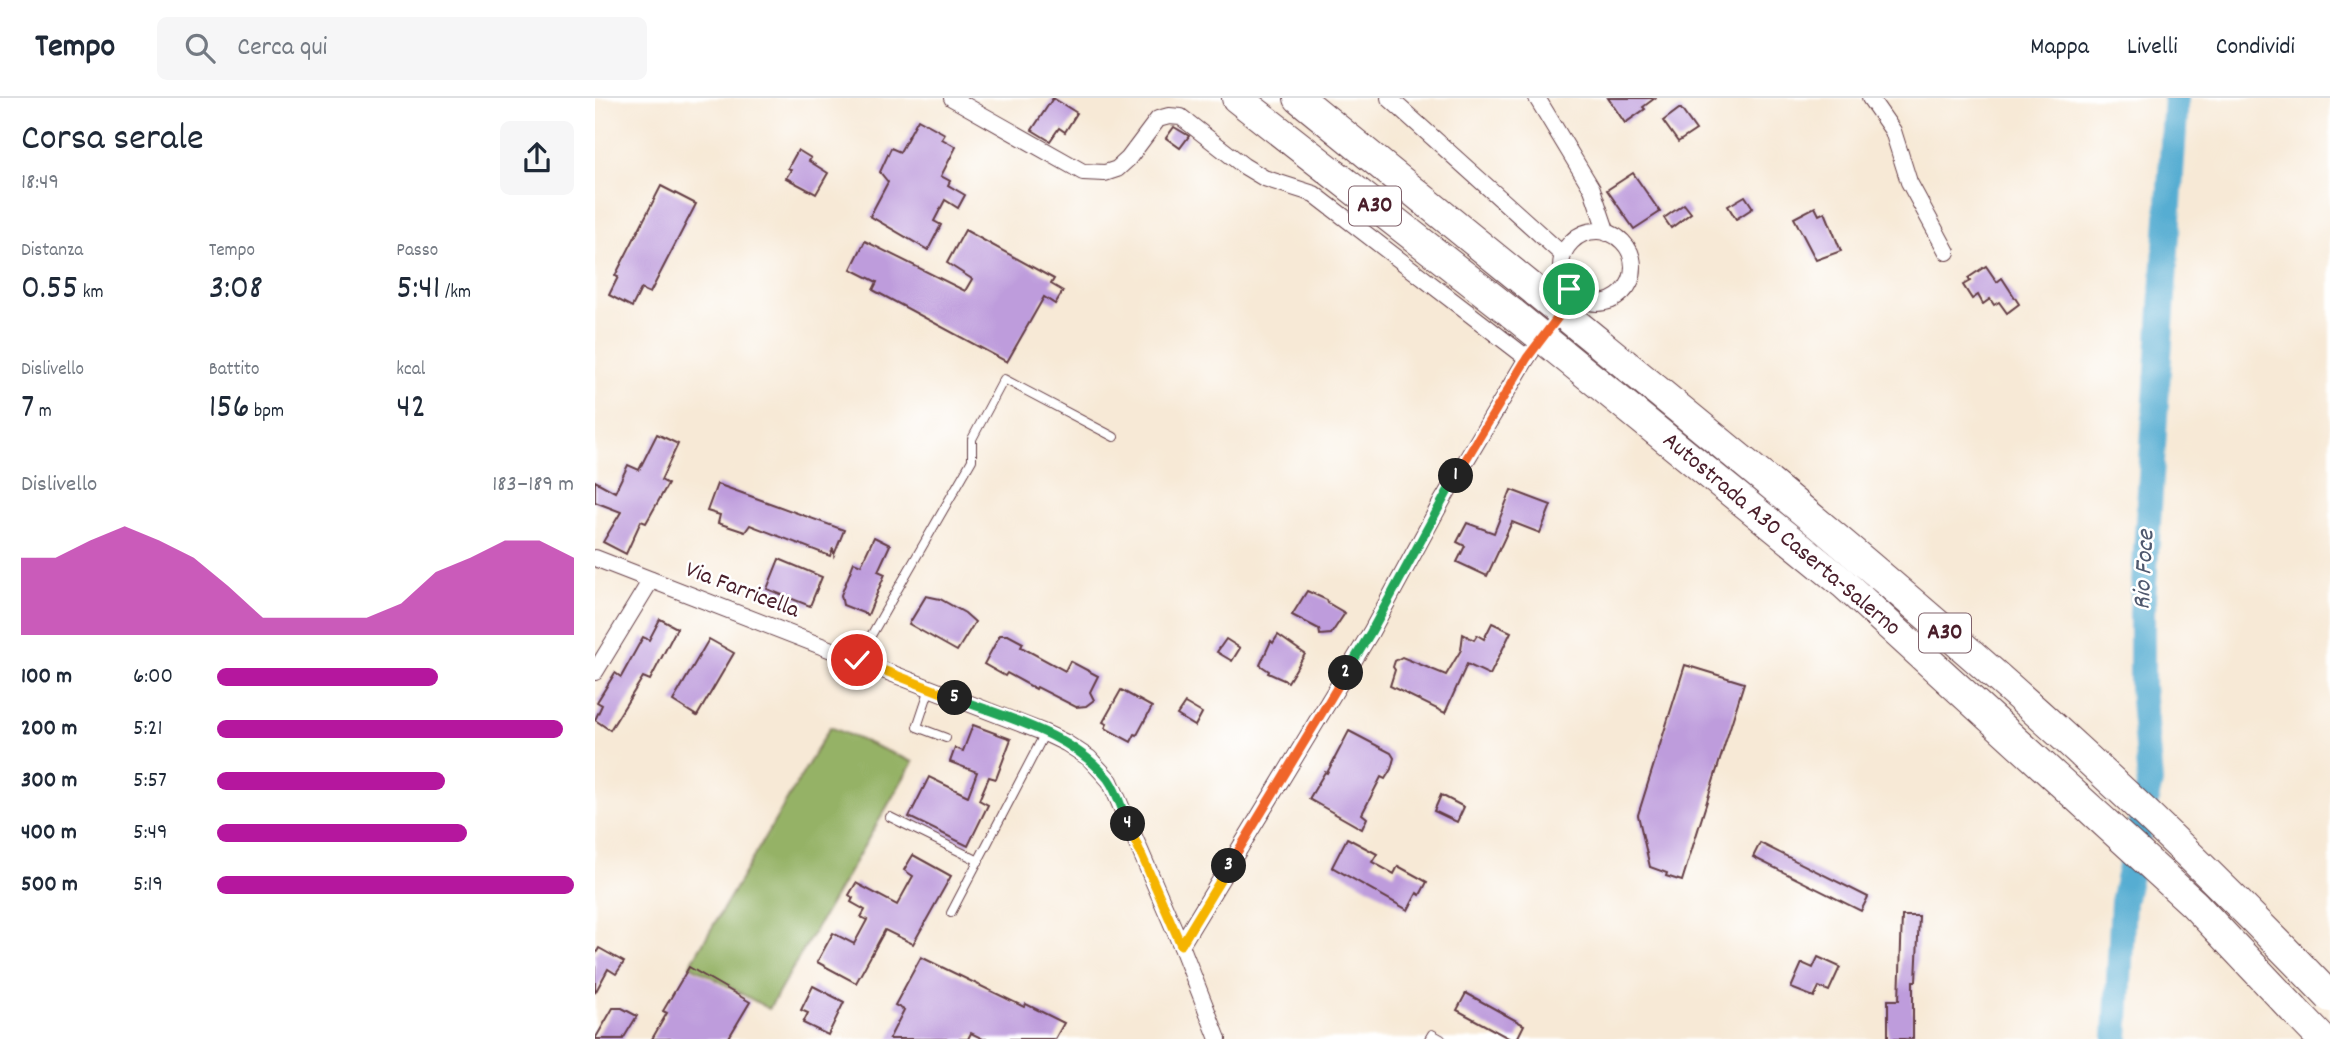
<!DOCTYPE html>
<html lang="it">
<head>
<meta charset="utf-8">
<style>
  body { margin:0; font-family:Dekko,sans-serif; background:#f6f6f7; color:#1f2937; height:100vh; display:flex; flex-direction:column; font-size:26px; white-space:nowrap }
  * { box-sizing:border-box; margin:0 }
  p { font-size:23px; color:#747a83 }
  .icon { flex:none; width:38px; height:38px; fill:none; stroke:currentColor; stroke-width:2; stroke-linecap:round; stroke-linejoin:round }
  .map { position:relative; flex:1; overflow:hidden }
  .panel { display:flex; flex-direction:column; background:#fff; width:595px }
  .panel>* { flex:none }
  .pin { position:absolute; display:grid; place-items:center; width:60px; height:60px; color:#fff; margin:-30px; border:4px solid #fff; border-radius:50%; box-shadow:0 2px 7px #0007 }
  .km { position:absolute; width:35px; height:35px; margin:-18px; border-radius:50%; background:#222; color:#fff; font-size:19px; line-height:35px; text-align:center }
  .round { display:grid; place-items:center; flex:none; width:74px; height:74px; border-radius:10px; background:#f6f6f7 }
  .overview { display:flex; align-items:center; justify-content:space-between; height:119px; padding:0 21px }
  h1 { font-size:38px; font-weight:600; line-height:52px }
  .metrics { display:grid; grid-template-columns:repeat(3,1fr); gap:10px; height:119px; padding:7px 21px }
  .metrics div { display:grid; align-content:center }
  .metrics b { font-size:35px; font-weight:600 }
  .metrics small { font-size:19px; font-weight:400 }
  .metrics p { font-size:19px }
  .chart { height:196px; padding:14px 21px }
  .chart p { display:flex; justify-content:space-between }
  .chart svg { width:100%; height:126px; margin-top:7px; fill:#b5179e; opacity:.7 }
  ul { padding:0 21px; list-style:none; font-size:23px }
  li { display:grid; grid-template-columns:112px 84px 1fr; align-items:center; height:52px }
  li i { height:18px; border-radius:9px; background:#b5179e }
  header { display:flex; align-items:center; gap:42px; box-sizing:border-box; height:98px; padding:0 35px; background:#fff; border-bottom:2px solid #e0e1e3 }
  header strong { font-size:33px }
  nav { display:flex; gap:38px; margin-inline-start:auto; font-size:24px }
  .search { width:490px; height:63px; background:#f6f6f7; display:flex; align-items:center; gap:18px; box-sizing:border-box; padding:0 24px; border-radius:10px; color:#747a83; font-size:26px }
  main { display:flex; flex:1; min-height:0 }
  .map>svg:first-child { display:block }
  .forest { fill:#95b266; stroke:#706848; stroke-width:2 }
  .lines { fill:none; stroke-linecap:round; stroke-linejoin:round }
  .river { stroke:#56add2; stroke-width:26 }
  .building { fill:#be9cdc }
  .lane-casing { stroke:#643d45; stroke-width:10 }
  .street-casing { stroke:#643d45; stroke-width:18 }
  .highway-casing { stroke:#643d45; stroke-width:32 }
  .lane { stroke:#fff; stroke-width:8 }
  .street { stroke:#fff; stroke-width:16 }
  .highway { stroke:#fff; stroke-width:30 }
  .highway-bridge-casing { stroke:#643d45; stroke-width:32; stroke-linecap:butt }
  .highway-bridge { stroke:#fff; stroke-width:30 }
  .split-1-casing { stroke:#fff; stroke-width:14 }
  .split-2-casing { stroke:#fff; stroke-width:14 }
  .split-3-casing { stroke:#fff; stroke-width:14 }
  .split-4-casing { stroke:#fff; stroke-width:14 }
  .split-5-casing { stroke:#fff; stroke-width:14 }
  .split-6-casing { stroke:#fff; stroke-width:14 }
  .split-1 { stroke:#f0652b; stroke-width:9 }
  .split-2 { stroke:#22a559; stroke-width:9 }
  .split-3 { stroke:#f0652b; stroke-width:9 }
  .split-4 { stroke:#f5b400; stroke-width:9 }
  .split-5 { stroke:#22a559; stroke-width:9 }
  .split-6 { stroke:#f5b400; stroke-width:9 }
  .labels { text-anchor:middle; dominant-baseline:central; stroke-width:5; stroke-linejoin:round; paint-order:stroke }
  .shield { fill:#fff; stroke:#80626b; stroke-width:2 }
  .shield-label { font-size:23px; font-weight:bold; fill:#4a1f2b }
  .street-label { font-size:24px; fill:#4a1f2b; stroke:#fff }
  .water-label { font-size:26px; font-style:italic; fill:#4f586e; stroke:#fff }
</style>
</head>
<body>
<header>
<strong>Tempo</strong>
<div class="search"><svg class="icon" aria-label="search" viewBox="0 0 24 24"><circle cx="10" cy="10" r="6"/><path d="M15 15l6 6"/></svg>Cerca qui</div>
<nav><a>Mappa</a><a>Livelli</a><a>Condividi</a></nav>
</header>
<main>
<section class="panel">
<div class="overview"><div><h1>Corsa serale</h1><p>18:49</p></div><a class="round"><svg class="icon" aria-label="share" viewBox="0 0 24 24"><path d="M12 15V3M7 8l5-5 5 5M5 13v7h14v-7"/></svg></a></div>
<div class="metrics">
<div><p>Distanza</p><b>0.55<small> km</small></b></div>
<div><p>Tempo</p><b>3:08</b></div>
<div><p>Passo</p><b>5:41<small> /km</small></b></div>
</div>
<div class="metrics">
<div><p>Dislivello</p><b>7<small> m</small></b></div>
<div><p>Battito</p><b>156<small> bpm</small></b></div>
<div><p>kcal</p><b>42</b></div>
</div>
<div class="chart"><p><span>Dislivello</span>183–189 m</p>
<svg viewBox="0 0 160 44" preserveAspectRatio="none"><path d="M0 44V17L10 17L20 11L30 6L40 11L50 17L60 27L70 38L80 38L90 38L100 38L110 33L120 22L130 17L140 11L150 11L160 17V44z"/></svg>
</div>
<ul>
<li><b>100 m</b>6:00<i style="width:62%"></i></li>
<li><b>200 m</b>5:21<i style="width:97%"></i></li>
<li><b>300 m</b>5:57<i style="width:64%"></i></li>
<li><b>400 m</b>5:49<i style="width:70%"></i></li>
<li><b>500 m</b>5:19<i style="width:100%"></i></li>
</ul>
</section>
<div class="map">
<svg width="1735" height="941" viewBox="0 0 1735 941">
  <rect width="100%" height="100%" fill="#fff"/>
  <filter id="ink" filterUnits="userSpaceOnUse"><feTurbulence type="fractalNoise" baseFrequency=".0143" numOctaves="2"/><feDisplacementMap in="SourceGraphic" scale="14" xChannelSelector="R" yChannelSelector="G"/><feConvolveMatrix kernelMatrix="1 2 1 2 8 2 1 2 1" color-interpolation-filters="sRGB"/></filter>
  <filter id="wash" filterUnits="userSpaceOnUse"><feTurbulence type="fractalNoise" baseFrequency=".00686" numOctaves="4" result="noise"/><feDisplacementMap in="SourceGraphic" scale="28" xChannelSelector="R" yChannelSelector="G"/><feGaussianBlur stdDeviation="1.57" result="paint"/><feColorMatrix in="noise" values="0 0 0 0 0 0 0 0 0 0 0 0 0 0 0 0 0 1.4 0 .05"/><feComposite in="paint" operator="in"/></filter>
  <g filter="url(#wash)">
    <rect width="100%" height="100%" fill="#f7e9d6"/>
    <path class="forest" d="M 235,629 L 318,664 L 174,911 L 95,867 Z"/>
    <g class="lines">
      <path class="river" d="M 1521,941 L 1528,804 L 1555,684 L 1547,589 L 1547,515 L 1581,0"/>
    </g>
    <g id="blocks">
      <g class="building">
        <path d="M 458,0 L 482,15 L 470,34 L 464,30 L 455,43 L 437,32 Z"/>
        <path d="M 1013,0 L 1060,0 L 1048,9 L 1050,11 L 1030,25 Z"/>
        <path d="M 1084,11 L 1086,11 L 1101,32 L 1083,44 L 1068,23 Z"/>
        <path d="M 323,21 L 350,36 L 347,41 L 361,49 L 346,78 L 355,83 L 353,87 L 370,97 L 363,110 L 350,102 L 339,123 L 346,127 L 333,152 L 275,118 L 293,84 L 285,74 L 296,50 L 305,54 Z"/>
        <path d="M 579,29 L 594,38 L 585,50 L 571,40 Z"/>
        <path d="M 203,52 L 216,60 L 214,63 L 233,75 L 221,96 L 191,80 L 196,72 L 193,70 Z"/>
        <path d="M 1038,75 L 1065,114 L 1039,131 L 1012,92 Z"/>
        <path d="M 66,88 L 101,106 L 55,195 L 46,191 L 37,209 L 14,197 L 23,179 L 20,178 Z"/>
        <path d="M 1150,98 L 1158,110 L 1141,121 L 1133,108 Z"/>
        <path d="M 1089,106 L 1096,115 L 1076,130 L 1069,120 Z"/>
        <path d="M 1220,109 L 1224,117 L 1230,114 L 1246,153 L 1221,162 L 1199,120 Z"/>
        <path d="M 370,132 L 459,181 L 456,186 L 468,193 L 460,206 L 449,199 L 412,264 L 278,192 L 282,184 L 256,171 L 270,143 L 370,193 L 377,181 L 352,165 Z"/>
        <path d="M 1391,168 L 1402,184 L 1407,180 L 1424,206 L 1412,215 L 1404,204 L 1399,207 L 1395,201 L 1388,206 L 1383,197 L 1377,201 L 1368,187 L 1375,183 L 1373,180 Z"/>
        <path d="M 62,336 L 83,346 L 66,382 L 73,386 L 51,425 L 46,423 L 31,456 L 8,444 L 26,414 L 0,404 L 0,383 L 20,394 L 33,367 L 44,372 Z"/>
        <path d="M 122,386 L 249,432 L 239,457 L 238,450 L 235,458 L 155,427 L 150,434 L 123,425 L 125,417 L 112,413 Z"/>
        <path d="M 916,392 L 956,407 L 945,435 L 917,424 L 892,478 L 862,464 L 870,448 L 862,444 L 872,425 L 899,435 Z"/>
        <path d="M 279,439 L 295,447 L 283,473 L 290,476 L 273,517 L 248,507 L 246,497 L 259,464 L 266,467 Z"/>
        <path d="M 184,461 L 227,479 L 215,508 L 172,491 Z"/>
        <path d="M 712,493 L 732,502 L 733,505 L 750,515 L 736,536 L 725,537 L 724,531 L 697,517 Z"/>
        <path d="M 331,498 L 345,501 L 370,515 L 380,524 L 362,553 L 314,526 Z"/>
        <path d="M 65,521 L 82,530 L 55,582 L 48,579 L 15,632 L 0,622 L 7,607 L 2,604 L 20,575 L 26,579 L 48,539 L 54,542 Z"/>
        <path d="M 897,525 L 916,534 L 895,577 L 872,566 L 850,615 L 795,588 L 800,572 L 798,569 L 800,563 L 807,559 L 851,577 L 866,552 L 868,536 L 879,542 L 882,537 L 889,541 Z"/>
        <path d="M 405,537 L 413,537 L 428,545 L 426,549 L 470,573 L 475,563 L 503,578 L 495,594 L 499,602 L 491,608 L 481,609 L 442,589 L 441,591 L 412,575 L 410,578 L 389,566 Z"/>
        <path d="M 683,537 L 710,556 L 693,584 L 673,575 L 674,573 L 665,567 L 676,543 L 678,545 Z"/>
        <path d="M 114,541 L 139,555 L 102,618 L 78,603 Z"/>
        <path d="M 631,541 L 645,550 L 637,563 L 622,554 Z"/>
        <path d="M 1090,567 L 1149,585 L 1087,783 L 1071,778 L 1072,775 L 1055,769 L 1043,717 Z"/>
        <path d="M 526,592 L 557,609 L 542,637 L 540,636 L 536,644 L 510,630 L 512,626 L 508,624 Z"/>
        <path d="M 590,605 L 607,615 L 600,628 L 582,617 Z"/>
        <path d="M 378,627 L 416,641 L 401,681 L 394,679 L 384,702 L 393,707 L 373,748 L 314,719 L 334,679 L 373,698 L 382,674 L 355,664 L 360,650 L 368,653 Z"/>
        <path d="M 754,633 L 796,655 L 799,660 L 796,671 L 790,681 L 786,679 L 767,716 L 772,720 L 767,731 L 714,701 L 730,674 L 732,675 Z"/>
        <path d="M 846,697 L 869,709 L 862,724 L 839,713 Z"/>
        <path d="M 752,740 L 782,756 L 777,764 L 799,776 L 803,768 L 832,784 L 825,797 L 822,795 L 813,812 L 737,769 Z"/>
        <path d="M 1165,745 L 1273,799 L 1266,813 L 1158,759 Z"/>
        <path d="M 318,757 L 356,778 L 318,846 L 290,832 L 261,885 L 222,864 L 238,835 L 259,846 L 272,822 L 266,819 L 270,812 L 256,804 L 258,800 L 254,797 L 261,785 L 302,807 L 318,778 L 309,772 Z"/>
        <path d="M 1307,818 L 1324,818 L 1321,883 L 1318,883 L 1318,941 L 1293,941 L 1293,902 L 1304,902 Z"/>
        <path d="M 4,850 L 29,864 L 21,876 L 13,871 L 0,895 L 0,857 Z"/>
        <path d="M 326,859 L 429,909 L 431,906 L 469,925 L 460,941 L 388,941 L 376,935 L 373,941 L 294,941 L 309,912 L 300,907 Z"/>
        <path d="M 1223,859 L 1245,869 L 1234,893 L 1224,889 L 1219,899 L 1196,890 L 1207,865 L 1218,870 Z"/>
        <path d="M 94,869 L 155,904 L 133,941 L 57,941 L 72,915 L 68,913 Z"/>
        <path d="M 218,888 L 249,904 L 233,937 L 208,925 L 213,915 L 206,912 Z"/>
        <path d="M 871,895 L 929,927 L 922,941 L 915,941 L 862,912 Z"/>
        <path d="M 18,910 L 27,910 L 42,918 L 28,941 L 0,941 Z"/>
      </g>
    </g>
  </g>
  <g filter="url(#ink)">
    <use href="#blocks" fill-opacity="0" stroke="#643d45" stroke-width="2"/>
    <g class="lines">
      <defs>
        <g id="lane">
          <path d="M 262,562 L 377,362 L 377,341 L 409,281 L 519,339"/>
          <path d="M 335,590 L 322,629 L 351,640"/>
          <path d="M 295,719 L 384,763"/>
          <path d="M 356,815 L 450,635"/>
          <path d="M 834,941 L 837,936 L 846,941"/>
        </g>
        <g id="street">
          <path d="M 357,0 L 488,74 L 510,75 L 522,71 L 533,61 L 563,21 L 574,18 L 586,19 L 649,68 L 669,80 L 719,96 L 932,260"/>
          <path d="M 794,0 L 968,157"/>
          <path d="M 942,0 L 997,91 L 1012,135"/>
          <path d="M 1275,0 L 1298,33 L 1314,84 L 1352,154"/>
          <circle cx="1002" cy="169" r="36"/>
          <path d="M 963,218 L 980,197"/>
          <path d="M 0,460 L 450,635 L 471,645 L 494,660 L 515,683 L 586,847 L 623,941"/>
          <path d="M 0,574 L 56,482"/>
          <path d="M 586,847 L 776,534 L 847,403 L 932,260 L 949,235"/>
        </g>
        <g id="highway">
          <path d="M 642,0 L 918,216"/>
          <path d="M 704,0 L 943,195"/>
          <path d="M 1699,912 L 1727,941"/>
        </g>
      </defs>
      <use href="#lane" class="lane-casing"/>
      <use href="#street" class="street-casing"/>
      <use href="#highway" class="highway-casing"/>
      <use href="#lane" class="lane"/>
      <use href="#street" class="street"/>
      <use href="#highway" class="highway"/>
      <defs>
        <g id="highway-bridge">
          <path d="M 943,195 C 1120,340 1299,484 1468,638 C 1560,722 1649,809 1735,899"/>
          <path d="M 918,216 L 1248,485 L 1599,806 L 1699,912"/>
        </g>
      </defs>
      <use href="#highway-bridge" class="highway-bridge-casing"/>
      <use href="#highway-bridge" class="highway-bridge"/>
    </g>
  </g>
  <g class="lines" filter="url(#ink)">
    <defs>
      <path id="split-1" d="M 861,378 L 932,260 L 980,197 L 974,191"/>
      <path id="split-2" d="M 751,575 L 776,534 L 861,378"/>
      <path id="split-3" d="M 634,768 L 751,575"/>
      <path id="split-4" d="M 533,726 L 586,847 L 634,768"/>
      <path id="split-5" d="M 360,600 C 412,620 476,635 513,681 C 522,693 527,712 533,726"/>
      <path id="split-6" d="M 262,562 L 360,600"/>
    </defs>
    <use href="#split-1" class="split-1-casing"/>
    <use href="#split-2" class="split-2-casing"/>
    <use href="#split-3" class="split-3-casing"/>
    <use href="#split-4" class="split-4-casing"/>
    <use href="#split-5" class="split-5-casing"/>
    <use href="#split-6" class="split-6-casing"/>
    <use href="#split-1" class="split-1"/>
    <use href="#split-2" class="split-2"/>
    <use href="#split-3" class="split-3"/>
    <use href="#split-4" class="split-4"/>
    <use href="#split-5" class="split-5"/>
    <use href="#split-6" class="split-6"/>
  </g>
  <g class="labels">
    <g class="shield">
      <rect x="754" y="88.5" width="52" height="39" rx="5"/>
      <rect x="1324" y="515.5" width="52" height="39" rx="5"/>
    </g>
    <g class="shield-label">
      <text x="780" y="108">A30</text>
      <text x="1350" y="535">A30</text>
    </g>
    <g class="street-label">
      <text transform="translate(1186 437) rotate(40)">Autostrada A30 Caserta-Salerno</text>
      <text transform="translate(147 493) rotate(21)">Via Farricella</text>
    </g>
    <g class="water-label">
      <text transform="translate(1550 472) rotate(-87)">Rio Foce</text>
    </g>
  </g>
</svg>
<div class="pin" style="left:974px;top:191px;background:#1e9e55"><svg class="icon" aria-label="arrive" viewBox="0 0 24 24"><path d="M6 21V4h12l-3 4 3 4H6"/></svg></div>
<div class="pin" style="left:262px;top:562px;background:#d93025"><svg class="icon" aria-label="check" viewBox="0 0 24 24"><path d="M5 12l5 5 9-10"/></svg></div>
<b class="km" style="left:861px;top:378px">1</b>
<b class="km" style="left:751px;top:575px">2</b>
<b class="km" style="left:634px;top:768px">3</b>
<b class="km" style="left:533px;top:726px">4</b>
<b class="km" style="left:360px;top:600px">5</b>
</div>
</main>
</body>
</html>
